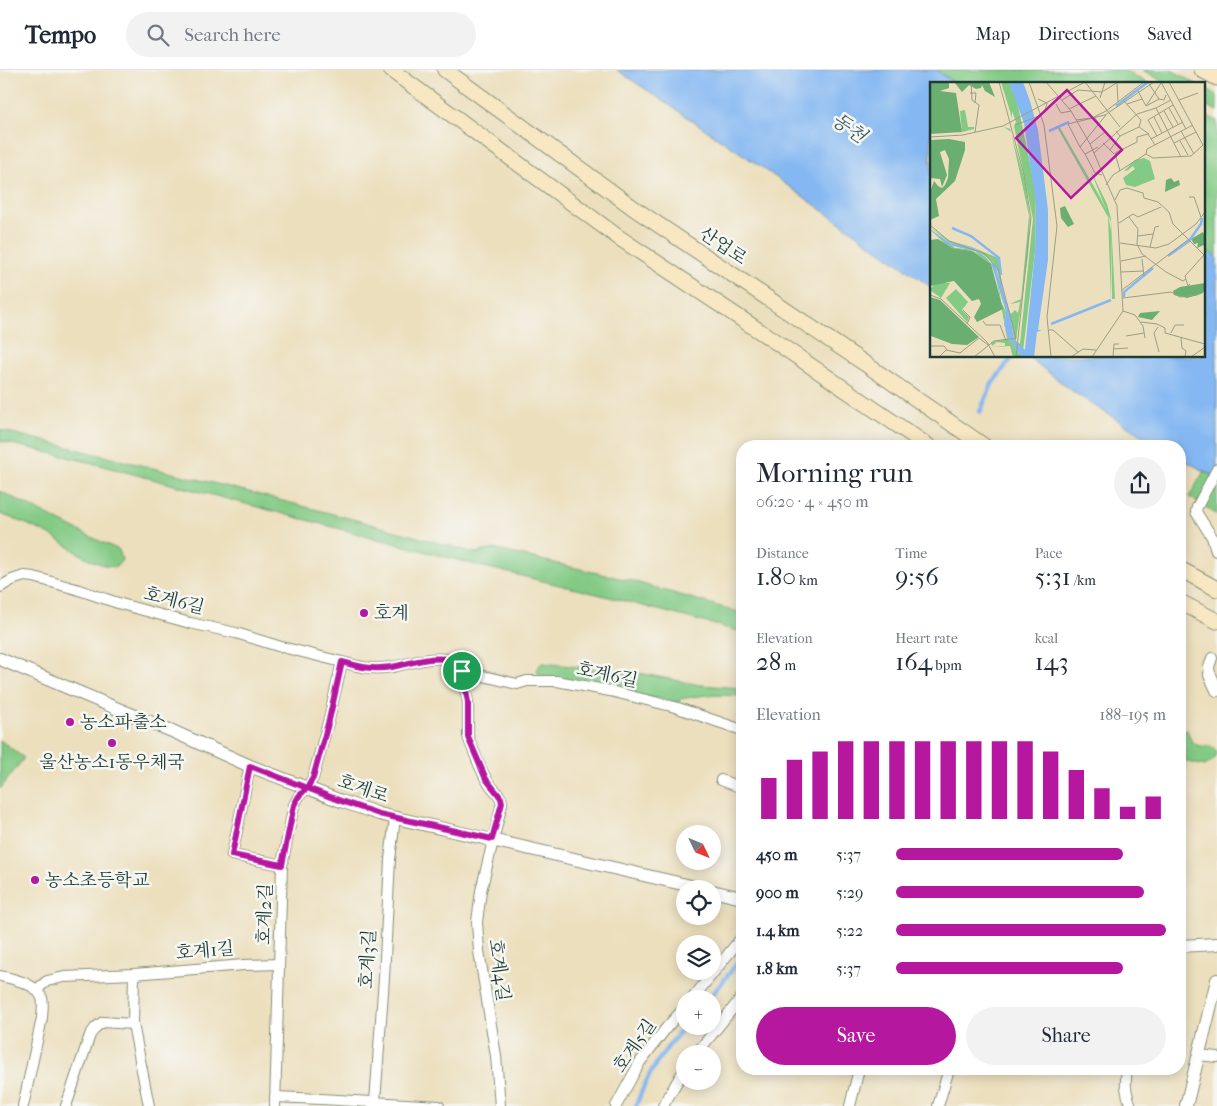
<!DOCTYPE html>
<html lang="en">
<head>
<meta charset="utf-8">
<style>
  body { margin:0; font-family:"IM FELL French Canon","Noto Serif KR",serif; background:#f2f2f3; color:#1f2937; height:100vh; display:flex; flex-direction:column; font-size:19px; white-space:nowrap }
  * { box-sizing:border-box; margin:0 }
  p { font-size:16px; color:#747a83 }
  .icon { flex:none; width:28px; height:28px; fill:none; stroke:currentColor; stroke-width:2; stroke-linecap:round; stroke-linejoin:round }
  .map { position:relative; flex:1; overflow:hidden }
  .drawer { position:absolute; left:736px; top:370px; width:450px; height:635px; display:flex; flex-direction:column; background:#fff; border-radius:20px; box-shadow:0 2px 12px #0003 }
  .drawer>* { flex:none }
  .needle { width:32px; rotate:133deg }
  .controls { position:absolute; left:676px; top:755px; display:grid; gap:10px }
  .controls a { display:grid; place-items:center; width:45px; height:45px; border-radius:50%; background:#fff; box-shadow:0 2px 12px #0003; font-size:25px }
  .pin { position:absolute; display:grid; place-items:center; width:42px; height:42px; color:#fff; margin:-21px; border:2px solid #fff; border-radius:50%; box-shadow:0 1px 5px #0007 }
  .round { display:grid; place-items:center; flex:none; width:52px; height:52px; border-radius:26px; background:#f2f2f3 }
  .summary { display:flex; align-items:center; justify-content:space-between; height:85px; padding:0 20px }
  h1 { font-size:28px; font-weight:600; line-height:38px }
  .metrics { display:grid; grid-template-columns:repeat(3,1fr); gap:8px; height:85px; padding:5px 20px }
  .metrics div { display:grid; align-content:center }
  .metrics b { font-size:25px; font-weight:600 }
  .metrics small { font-size:14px; font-weight:400 }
  .metrics p { font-size:14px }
  .chart { height:140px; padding:10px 20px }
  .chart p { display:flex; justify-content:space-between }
  .chart svg { width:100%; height:90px; margin-top:5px; stroke:#b5179e; stroke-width:6 }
  .button { display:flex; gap:10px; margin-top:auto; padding:10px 20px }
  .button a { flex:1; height:58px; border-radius:30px; background:#b5179e; color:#fff; font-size:20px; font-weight:600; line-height:58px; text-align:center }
  .button a+a { background:#f2f2f3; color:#1f2937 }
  ul { padding:0 20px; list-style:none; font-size:16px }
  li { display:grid; grid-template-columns:80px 60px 1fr; align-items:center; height:38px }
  li i { height:12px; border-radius:6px; background:#b5179e }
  header { display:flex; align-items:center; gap:30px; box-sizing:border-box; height:70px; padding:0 25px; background:#fff; border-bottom:1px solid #e0e1e3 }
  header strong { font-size:24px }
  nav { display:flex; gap:28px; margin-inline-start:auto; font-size:18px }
  .search { width:350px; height:45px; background:#f2f2f3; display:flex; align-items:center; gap:12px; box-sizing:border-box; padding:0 18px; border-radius:28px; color:#747a83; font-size:19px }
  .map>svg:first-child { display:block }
  .green { fill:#83ca85; stroke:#51845c }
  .water { fill:#85b8f2; stroke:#527a93 }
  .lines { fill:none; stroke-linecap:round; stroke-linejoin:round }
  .stream { stroke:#85b8f2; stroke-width:4.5 }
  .minor-casing { stroke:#868e78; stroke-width:12 }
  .tertiary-casing { stroke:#868e78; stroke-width:14 }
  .secondary-casing { stroke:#868e78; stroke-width:17 }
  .minor { stroke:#fff; stroke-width:10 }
  .tertiary { stroke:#fff; stroke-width:12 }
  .secondary { stroke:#f7e8c3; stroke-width:15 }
  .route-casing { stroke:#fff; stroke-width:10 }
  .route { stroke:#b5179e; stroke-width:6 }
  .poi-dot { fill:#b5179e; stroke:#f6f6f2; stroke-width:2 }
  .labels { text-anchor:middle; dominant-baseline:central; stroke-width:5; stroke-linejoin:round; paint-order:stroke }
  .street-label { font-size:18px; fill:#1f3d34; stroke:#f6f6f2 }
  .poi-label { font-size:18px; fill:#1f3d34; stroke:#f6f6f2; text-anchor:start }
  .water-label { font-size:19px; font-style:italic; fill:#385c64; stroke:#f6f6f2 }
  .inset-river { fill:none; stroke:#85b8f2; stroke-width:2.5 }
  .inset-road { fill:none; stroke:#9a9e86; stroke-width:1 }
  .view { fill:#b5179e; fill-opacity:0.15; stroke:#b5179e; stroke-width:2.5 }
  .inset-edge { fill:none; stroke:#1f3d34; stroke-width:2.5 }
</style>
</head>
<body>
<header>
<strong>Tempo</strong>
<div class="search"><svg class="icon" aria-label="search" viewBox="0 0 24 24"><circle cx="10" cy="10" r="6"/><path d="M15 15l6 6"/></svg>Search here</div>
<nav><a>Map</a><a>Directions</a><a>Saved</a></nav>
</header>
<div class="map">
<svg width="1217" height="1036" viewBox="0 0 1217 1036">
  <rect width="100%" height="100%" fill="#f6f6f2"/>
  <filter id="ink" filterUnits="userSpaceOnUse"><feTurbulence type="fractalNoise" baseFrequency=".02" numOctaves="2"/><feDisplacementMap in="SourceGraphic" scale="10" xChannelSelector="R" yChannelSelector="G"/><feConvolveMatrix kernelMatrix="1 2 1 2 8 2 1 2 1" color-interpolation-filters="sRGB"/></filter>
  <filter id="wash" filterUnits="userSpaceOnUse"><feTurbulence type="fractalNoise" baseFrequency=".0096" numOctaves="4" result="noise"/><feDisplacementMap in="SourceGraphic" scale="20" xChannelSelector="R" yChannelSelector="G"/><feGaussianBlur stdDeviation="1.12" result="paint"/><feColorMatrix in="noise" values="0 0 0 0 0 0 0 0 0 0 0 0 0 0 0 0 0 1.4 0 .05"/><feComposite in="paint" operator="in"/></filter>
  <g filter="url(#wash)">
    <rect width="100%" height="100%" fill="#ecdfbd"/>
    <g class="green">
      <path d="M 936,0 L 1124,0 L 1149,14 L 956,14 Z"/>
      <path d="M 1143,0 L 1172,0 L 1196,14 L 1167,14 Z"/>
      <path d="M 1203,18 L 1217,25 L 1217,41 L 1203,34 Z"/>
      <path d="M 1203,44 L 1217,51 L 1217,187 L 1203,178 Z"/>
      <path d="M 0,360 L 245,421 L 360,451 L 475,483 L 494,479 L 632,511 L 742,543 L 742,562 L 605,526 L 476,495 L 84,391 L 0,371 Z"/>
      <path d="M 1204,401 L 1217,408 L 1217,445 L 1203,435 L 1189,427 Z"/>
      <path d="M 0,421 L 87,465 L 119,480 L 122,490 L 116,497 C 92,496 71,477 50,465 C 35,457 17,450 0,444 Z"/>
      <path d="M 543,593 L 608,600 L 634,605 L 639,603 L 700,615 L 742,618 L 742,626 L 706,625 L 680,629 L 679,633 L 540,605 L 537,601 C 538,596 539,595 543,593 Z"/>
      <path d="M 1180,660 L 1187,660 L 1191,671 L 1199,676 L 1211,676 L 1217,681 C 1217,689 1211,692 1205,696 L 1180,690 Z"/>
      <path d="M 0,670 L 24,688 L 0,719 Z"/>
    </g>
    <g class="water">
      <path d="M 617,0 L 936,0 L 956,14 L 931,14 L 931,217 L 760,96 Z"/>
      <path d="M 1203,178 L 1217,187 L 1217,408 L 1180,388 L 1180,376 L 1158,376 L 1075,323 L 1027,286 L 1203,286 Z"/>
    </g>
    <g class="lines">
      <g class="stream">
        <path d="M 980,342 L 992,314 L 1013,286"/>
        <path d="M 709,929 L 742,887"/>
        <path d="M 636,1036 C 647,1004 663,981 685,956"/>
      </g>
    </g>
  </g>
  <g filter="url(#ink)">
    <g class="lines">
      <defs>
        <g id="minor">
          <path d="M 1216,481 L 1212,467 L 1196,442 L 1197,437 L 1217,399"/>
          <path d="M 0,517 L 12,510 L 24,506 L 34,507 L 76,519 L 121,534 L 190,553 L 236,563 L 278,576 L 342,592 L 329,649 L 313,708 L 307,718 L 299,726 L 294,735 L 282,795"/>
          <path d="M 342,592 C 360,597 372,600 392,597 C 413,593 435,584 457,591 L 462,601 L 463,610 L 468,632 L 468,666 L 470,672 C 476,686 481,704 491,716 C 496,722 501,725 502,733 L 481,821 L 477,852 L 479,881 L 496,986 L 500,1036"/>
          <path d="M 462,601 L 517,614 L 527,611 L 557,611 L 610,621 L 675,637 L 742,660"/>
          <path d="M 1210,605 L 1209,597 L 1212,588"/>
          <path d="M 250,696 L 232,785 L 282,795 L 275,1036"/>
          <path d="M 721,710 L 742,718"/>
          <path d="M 134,904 L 133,954 L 149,1036"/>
          <path d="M 0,906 C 13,909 36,913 42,928 C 44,935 42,942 42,948 L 23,1036"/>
          <path d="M 36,920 L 47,911 L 64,907 L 134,904 L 244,895 L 279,894"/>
          <path d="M 692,929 L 742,867"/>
          <path d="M 696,984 L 742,927"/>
          <path d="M 1199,985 L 1217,987"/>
          <path d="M 1127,999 C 1125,1015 1125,1020 1131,1036"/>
          <path d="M 275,1027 L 321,1029 L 439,1036"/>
          <path d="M 375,1032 L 384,908 L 390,790 L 395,748"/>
          <path d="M 66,1036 L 90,965 L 96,957 L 103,952 L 133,954"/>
          <path d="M 616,1036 L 640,992 L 667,957 L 685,937"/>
          <path d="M 663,1036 L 685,998"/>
          <path d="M 850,1036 L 859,999"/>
          <path d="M 938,1036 L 949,999"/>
        </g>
        <g id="tertiary">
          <path d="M 0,589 L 118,639 L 172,661 L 250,696 L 341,731 L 379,744 L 704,819"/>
          <path d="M 1210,605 L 1217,620"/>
          <path d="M 712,821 L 742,828"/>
          <path d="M 1180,876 L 1217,874"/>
          <path d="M 1186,1036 L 1217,910"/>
        </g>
        <g id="secondary">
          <path d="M 391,0 L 618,167 L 770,268 L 928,376"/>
          <path d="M 445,0 L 635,139 L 867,295 L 984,376"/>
          <path d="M 1202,0 L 1217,8"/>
          <path d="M 1180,499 L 1217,519"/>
          <path d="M 1180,532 L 1217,551"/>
        </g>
      </defs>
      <use href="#minor" class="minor-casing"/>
      <use href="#tertiary" class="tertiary-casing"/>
      <use href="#secondary" class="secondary-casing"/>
      <use href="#minor" class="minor"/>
      <use href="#tertiary" class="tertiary"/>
      <use href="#secondary" class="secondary"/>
    </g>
  </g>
  <g class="lines" filter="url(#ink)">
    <defs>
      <path id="route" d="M 462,601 L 456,591 C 435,584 413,593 392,597 C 372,600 360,597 342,592 L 329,650 L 313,708 L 307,718 L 250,696 L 232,785 L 282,795 L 294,735 L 299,726 L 307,718 L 341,731 L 379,744 L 492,769 L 502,733 L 501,728 L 498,724 L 486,709 L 470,672 L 468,666 L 468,632 L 462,601"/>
    </defs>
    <use href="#route" class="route-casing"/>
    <use href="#route" class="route"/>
  </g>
  <g class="poi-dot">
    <circle cx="364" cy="543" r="5"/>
    <circle cx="70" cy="652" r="5"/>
    <circle cx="112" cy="673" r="5"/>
    <circle cx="35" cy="810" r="5"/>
  </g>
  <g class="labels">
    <g class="street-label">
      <text transform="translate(723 176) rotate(34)">산업로</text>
      <text transform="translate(174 531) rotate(14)">호계6길</text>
      <text transform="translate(607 605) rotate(12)">호계6길</text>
      <text transform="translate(363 719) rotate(19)">호계로</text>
      <text transform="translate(265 844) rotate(-88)">호계2길</text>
      <text transform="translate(205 881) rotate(-5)">호계1길</text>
      <text transform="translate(368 889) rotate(-87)">호계3길</text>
      <text transform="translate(499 900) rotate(82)">호계4길</text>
      <text transform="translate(635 976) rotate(-55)">호계5길</text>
    </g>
    <g class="poi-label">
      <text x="374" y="543">호계</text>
      <text x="80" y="652">농소파출소</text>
      <text x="112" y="692" text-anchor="middle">울산농소1동우체국</text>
      <text x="45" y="810">농소초등학교</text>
    </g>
    <g class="water-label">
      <text transform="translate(849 58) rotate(35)">동천</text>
    </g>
  </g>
  <g transform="translate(930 12)">
    <rect width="275" height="275" fill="#ecdfbd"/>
    <path d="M 71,0 L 79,0 L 87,19 L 106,110 L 105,170 L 93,269 L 84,258 L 80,231 L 72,212 L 68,190 L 63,180 L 44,166 L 20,161 L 0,145 L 20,159 L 42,165 L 68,176 L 74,216 L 81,232 L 85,228 L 88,231 L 90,220 L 80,222 L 91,217 L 99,134 L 81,50 L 74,45 L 80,47 L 95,99 L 100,137 L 98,173 L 86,259 L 90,262 L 103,137 L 84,44 L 86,40 L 82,29 L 82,36 ZM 35,28 L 38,45 L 44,45 L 44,47 L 32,50 L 30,29 ZM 129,44 L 170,115 L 178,132 L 181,149 L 181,217 L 178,135 L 127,45 ZM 214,76 L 220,79 L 225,97 L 205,105 L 196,103 L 193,96 L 205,87 L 203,84 L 198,88 L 195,89 L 194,89 L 205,78 ZM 160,87 L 177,122 L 181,137 L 185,217 L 182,217 L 181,140 ZM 0,147 L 25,166 L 38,167 L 54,174 L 64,184 L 67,192 L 71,220 L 76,230 L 74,242 L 78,256 L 92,275 L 83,275 L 80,264 L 62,265 L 75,265 L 75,261 L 66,260 L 66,264 L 66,261 L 62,264 L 61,260 L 77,257 L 66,194 L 61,182 L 42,169 L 22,166 L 17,164 ZM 5,201 L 20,201 L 11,216 L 0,208 ZM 26,207 L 38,220 L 32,228 L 39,235 L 37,240 L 16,216 Z" fill="#83ca85"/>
    <path d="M 0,0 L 19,0 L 19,6 L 10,9 L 26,11 L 32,50 L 0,52 ZM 36,0 L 59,0 L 65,15 L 55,9 L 52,3 L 51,6 L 46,7 L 39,3 L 32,10 L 25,1 ZM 19,57 L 35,60 L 35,68 L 25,99 L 6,117 L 9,134 L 0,138 L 0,110 L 4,99 L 8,104 L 12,106 L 15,103 L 18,96 L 19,77 L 15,68 L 10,70 L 17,93 L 12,105 L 10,97 L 0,96 L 0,58 ZM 241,96 L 244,100 L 249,98 L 250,103 L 235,110 L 236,98 ZM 135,124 L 144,142 L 138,145 L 131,136 L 130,126 ZM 273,150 L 275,155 L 275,169 L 274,163 L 267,166 L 268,161 L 264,162 L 261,157 ZM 8,157 L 22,166 L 42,169 L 61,182 L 73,227 L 47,240 L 44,235 L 51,222 L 49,217 L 42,219 L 24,199 L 0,204 L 0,158 ZM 275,201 L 275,209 L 271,212 L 257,216 L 244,213 L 243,209 L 250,205 ZM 0,215 L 10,218 L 49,255 L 37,263 L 22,262 L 1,254 ZM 230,229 L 222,238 L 208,235 L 210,231 Z" fill="#6aae72"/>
    <path d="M 79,0 L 93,0 L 100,19 L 108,48 L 118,128 L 118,178 L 108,248 L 112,248 L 107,250 L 104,275 L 92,275 L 78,256 L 74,242 L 76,230 L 61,180 L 45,169 L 18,163 L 0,147 L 20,161 L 44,166 L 65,183 L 80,231 L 84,258 L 95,268 L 105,170 L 106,122 L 94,41 Z" fill="#85b8f2"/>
    <path class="inset-river" d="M 186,24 L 218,0M 119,49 L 139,40M 22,146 L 41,154 L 69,176 L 71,193M 238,174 L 259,159 L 271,142 L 272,136M 194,215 L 194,210 L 223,186M 121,242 L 181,218"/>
    <path class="inset-road" d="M 41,0 L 42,18 L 49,23 L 45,50M 69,0 L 94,93 L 101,136 L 86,275M 99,0 L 114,43 L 127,144 L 117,235 L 121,275M 116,0 L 141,29 L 160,62 L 187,124 L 193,229 L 162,275M 155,0 L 190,45M 231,0 L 256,47M 187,2 L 188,20M 219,2 L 229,17M 208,9 L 216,24 L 229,17 L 234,18 L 236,13M 40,11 L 46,11 L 45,21M 170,16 L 175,0M 108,17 L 117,21 L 115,29M 132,18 L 148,8 L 172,10 L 188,0M 193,18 L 211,38 L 209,45 L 219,52M 241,18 L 226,26 L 251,75M 249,18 L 268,11M 126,22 L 131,31 L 141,29M 197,22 L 212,17M 216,24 L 231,1M 239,26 L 248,42M 139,27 L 166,14M 234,29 L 243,45M 224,35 L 232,51M 165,36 L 179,55M 146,38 L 162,36 L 176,29 L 214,0M 85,43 L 109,34M 186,49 L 190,54 L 209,45M 251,49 L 264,72M 227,54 L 218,38 L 243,23M 0,55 L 33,53 L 73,44 L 155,0M 221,57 L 253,40M 250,59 L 258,73M 173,61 L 184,72M 244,61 L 266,50M 160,62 L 175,50M 150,65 L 138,42 L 175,33 L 224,0M 168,65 L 155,72 L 165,91 L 172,93M 180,68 L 190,54M 164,71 L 207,32 L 226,26M 155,72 L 150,65 L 176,33M 216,72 L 223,76 L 261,74 L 273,63 L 239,0M 190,89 L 185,71 L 207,60 L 207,55 L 218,52 L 225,63M 176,103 L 183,93 L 216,72 L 217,67 L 263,43M 259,115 L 264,115 L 271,135M 185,118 L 190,108 L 197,106 L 213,111 L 214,116 L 228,120 L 239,130 L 243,142 L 274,173M 199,135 L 208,147 L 207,162 L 212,172 L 236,190 L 253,199 L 256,197M 189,141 L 203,132 L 208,135 L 231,125M 0,143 L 19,159 L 55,172 L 68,187 L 86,256 L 64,259 L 44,275M 208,154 L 223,152M 190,161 L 226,166 L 239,162 L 266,142 L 275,130M 220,165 L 225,145 L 229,144M 212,177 L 214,194M 191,179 L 216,174M 191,190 L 213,189M 260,202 L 258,204 L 255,194 L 274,173M 192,208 L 259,157M 0,213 L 11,217 L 57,260 L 65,275M 193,216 L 241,210 L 250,215 L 267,213M 33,228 L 40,235 L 37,242M 193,229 L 205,233 L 213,244 L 215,256M 53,239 L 56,243 L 70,243 L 76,259M 211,240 L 227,242 L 235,246 L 235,251 L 275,262M 228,245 L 224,251 L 229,270M 119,248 L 123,248 L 148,270M 241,251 L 245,243 L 254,243M 196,254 L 214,251M 251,256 L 252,266 L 256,269 L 255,275M 0,264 L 14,264 L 17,268M 183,267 L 198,266M 9,275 L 16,268 L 30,271 L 49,256 L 58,263M 141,275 L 153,267 L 166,268M 183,275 L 184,262 L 189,262M 261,275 L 275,265"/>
    <path class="view" d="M 137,8 L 192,68 L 141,116 L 86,56 Z"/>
    <rect width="275" height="275" class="inset-edge"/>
  </g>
</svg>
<div class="controls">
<a><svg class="needle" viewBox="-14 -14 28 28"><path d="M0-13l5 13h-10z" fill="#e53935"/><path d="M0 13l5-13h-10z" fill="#747a83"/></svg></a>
<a><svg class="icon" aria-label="locate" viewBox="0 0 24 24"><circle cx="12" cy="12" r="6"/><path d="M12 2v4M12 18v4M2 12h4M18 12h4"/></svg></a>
<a><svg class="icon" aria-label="layers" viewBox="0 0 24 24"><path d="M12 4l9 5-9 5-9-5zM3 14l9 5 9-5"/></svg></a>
<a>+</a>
<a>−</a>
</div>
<div class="pin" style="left:462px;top:601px;background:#1e9e55"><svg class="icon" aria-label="arrive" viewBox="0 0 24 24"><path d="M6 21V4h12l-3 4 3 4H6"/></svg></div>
<section class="drawer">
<div class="summary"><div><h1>Morning run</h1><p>06:20 · 4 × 450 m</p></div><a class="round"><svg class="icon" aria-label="share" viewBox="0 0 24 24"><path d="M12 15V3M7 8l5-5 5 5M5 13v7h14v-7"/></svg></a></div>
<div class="metrics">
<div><p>Distance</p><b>1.80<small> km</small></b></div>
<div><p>Time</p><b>9:56</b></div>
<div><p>Pace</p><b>5:31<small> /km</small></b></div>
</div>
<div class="metrics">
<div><p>Elevation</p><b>28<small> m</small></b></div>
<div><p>Heart rate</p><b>164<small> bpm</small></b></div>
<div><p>kcal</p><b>143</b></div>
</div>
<div class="chart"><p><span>Elevation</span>188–195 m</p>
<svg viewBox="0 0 160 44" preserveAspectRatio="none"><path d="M5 44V24M15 44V15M25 44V11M35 44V6M45 44V6M55 44V6M65 44V6M75 44V6M85 44V6M95 44V6M105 44V6M115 44V11M125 44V20M135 44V29M145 44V38M155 44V33"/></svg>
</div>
<ul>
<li><b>450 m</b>5:37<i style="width:84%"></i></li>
<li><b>900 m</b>5:29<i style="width:92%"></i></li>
<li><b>1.4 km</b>5:22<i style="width:100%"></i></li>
<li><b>1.8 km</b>5:37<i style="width:84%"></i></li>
</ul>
<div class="button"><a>Save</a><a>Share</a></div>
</section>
</div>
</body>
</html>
